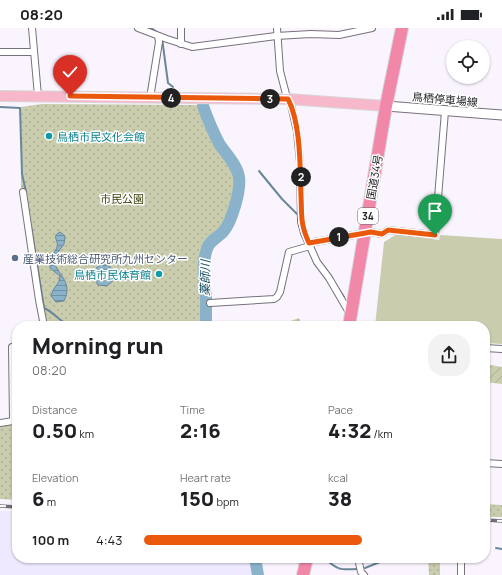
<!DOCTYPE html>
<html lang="en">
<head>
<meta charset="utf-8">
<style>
  body { margin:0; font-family:Manrope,"Noto Sans JP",sans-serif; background:#f2f2f2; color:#202124; height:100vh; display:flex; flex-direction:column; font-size:15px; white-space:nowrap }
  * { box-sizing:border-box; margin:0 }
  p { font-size:13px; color:#757577 }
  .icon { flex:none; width:22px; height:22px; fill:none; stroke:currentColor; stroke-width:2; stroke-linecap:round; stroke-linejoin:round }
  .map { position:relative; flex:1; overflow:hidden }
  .panel { position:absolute; left:12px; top:293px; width:478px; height:242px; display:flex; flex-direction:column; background:#fff; border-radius:16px; box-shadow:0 1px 3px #0004 }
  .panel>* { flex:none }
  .controls { position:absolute; left:446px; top:12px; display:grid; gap:8px }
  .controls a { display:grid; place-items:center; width:44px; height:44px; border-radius:50%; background:#fff; box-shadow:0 1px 3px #0004; font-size:20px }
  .pin { position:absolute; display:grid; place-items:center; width:34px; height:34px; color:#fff; margin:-41px -17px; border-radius:50% 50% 50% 0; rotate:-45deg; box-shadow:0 0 4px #0007 }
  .pin .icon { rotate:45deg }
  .km { position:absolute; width:20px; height:20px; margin:-10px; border-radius:50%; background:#222; color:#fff; font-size:11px; line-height:20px; text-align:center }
  .round { display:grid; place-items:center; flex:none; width:42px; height:42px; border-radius:16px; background:#f2f2f2 }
  .head { display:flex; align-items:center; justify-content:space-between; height:68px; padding:0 20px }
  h1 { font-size:22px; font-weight:800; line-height:30px }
  .metrics { display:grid; grid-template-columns:repeat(3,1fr); gap:6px; height:68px; padding:4px 20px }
  .metrics div { display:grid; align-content:center }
  .metrics b { font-size:20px; font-weight:800 }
  .metrics small { font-size:11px; font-weight:400 }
  .metrics p { font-size:11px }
  ul { padding:0 20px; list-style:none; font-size:13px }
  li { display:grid; grid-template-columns:64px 48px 1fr; align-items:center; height:30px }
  li i { height:10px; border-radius:5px; background:#ea580c }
  .status { display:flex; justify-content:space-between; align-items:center; height:28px; padding:0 20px; background:#fff; direction:ltr }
  .status svg { height:11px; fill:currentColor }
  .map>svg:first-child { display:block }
  .industrial { fill:#eee9ff }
  .grass { fill:url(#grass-dots) }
  .garden { fill:url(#garden-furrows) }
  .pitch { fill:#cacdad }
  .water { fill:url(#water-rules); stroke:#6a8799; fill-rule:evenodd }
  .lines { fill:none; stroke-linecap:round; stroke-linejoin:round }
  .stream { stroke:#6a8799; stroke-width:2 }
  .river { stroke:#8ab3cb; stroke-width:12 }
  .street-casing { stroke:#77717b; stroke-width:8 }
  .secondary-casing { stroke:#77717b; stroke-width:11 }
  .primary-casing { stroke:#d7d7d7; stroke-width:12 }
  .highway-casing { stroke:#d7d7d7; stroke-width:14 }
  .street { stroke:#fff; stroke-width:6 }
  .secondary { stroke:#fff; stroke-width:9 }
  .primary { stroke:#f7b8cc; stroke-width:10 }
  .highway { stroke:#f188aa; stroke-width:12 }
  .rail-casing { stroke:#716e74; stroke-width:3.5 }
  .rail { stroke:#fff; stroke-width:2; stroke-dasharray:6; stroke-linecap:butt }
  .route-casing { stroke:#fff; stroke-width:8 }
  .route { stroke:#ea580c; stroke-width:5 }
  .culture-dot { fill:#0f9aa8; stroke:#fff; stroke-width:1.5 }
  .service-dot { fill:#5c6f8a; stroke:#fff; stroke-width:1.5 }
  .labels { text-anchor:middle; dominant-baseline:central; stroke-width:3; stroke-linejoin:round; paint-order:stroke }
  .shield { fill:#fff; stroke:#646265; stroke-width:1 }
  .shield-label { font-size:10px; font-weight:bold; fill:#211f23 }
  .street-label { font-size:11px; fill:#211f23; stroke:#fff }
  .culture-label { font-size:11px; fill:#0d838f; stroke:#fff; text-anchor:start }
  .park-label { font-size:11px; fill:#3d400d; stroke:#fff }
  .service-label { font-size:11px; fill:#4e5e75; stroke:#fff; text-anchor:start }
  .water-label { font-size:12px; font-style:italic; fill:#174c65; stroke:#fff }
</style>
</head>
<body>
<div class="status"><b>08:20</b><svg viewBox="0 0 49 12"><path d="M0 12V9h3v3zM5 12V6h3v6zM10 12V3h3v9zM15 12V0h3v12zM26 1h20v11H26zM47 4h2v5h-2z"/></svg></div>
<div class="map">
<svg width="502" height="547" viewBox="0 0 502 547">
  <defs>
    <pattern id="grass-dots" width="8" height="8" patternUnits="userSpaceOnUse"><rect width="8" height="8" fill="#cacdad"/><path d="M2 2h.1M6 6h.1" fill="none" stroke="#adb095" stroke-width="1.8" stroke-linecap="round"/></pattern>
    <pattern id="garden-furrows" width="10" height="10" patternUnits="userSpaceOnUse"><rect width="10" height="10" fill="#cacdad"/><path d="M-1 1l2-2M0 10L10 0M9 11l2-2" fill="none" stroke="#adb095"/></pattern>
    <pattern id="water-rules" width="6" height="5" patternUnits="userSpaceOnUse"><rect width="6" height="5" fill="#8ab3cb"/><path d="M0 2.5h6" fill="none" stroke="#7091a4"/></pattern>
  </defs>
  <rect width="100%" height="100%" fill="#faf4ff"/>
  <path class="industrial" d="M 0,483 L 17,483 L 17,530 L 252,530 L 253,547 L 0,547 Z"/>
  <g class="grass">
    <path d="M 42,76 L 201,77 C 203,84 205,93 208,100 C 218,121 246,149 235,172 C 231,180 228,190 223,197 C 215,209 208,207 203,223 L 203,298 L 48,298 L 41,272 L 25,161 L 21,161 L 21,79 Z"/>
    <path d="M 17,320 L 17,472 L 0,471 L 0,397 L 14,395 L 14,326 Z"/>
    <path d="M 485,476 L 502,477 L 502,489 L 485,489 Z"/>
    <path d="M 428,530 L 440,530 L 440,547 L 429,547 Z"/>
  </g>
  <g class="garden">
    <path d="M 299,290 L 302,298 L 277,298 Z"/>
    <path d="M 485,336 L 502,339 L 502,356 L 485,354 Z"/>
  </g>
  <path class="pitch" d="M 397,206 L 439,212 L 440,207 L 502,211 L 502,316 L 485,315 L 485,298 L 375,298 L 384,214 Z"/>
  <g class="water">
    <path d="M 60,204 L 65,208 L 64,216 L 53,231 C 56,246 74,253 64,273 L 56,274 L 51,268 C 52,260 60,256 60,248 L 50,240 L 49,231 C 51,227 56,224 57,219 C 59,213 51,208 60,204 Z"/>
    <path d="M 101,237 L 107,237 L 114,242 L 114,252 L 107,258 L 98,257 L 93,249 L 96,240 ZM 104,241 L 108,242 L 110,247 L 109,251 L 104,253 L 100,252 L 98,247 L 99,243 Z"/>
  </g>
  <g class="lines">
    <g class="stream">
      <path d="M 151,0 L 160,6"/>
      <path d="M 162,10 L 168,55 L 173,59"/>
      <path d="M 0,79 L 20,80 L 22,146 L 26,164"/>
      <path d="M 259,143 L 282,171 L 299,188"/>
      <path d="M 31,198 L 44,280 C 55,285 60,294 70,298"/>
      <path d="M 336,257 L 344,269"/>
      <path d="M 496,520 L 502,521"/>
      <path d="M 324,530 C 338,542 339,542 357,541"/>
      <path d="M 365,540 L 390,530"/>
    </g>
    <g class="river">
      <path d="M 203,78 C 208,92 213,104 220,117 C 227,127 237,137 239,149 C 241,162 232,194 223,204 C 217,210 209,213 207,221 C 201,237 205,254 206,270 C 206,279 206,289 206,298"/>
      <path d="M 255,530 L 258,547"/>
    </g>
    <defs>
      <g id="street">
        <path d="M 32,0 L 38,68"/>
        <path d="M 138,0 L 167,11 L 192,19 L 276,8 L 311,6 L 339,7 L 372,0"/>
        <path d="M 181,0 L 181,16"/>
        <path d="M 277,0 L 280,43 L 286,66 L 291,77 L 297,103 L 300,134 L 301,194 L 304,205 L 317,234 L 329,250 L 350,286"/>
        <path d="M 0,24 L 34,24"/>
        <path d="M 150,70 L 159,14 L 158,8"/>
        <path d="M 23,164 L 39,272 L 44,298"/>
        <path d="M 309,215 L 371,204 L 382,206 L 388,202 L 435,207 L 445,83"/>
        <path d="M 210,275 L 274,271 L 277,269 L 280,264 L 289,224 L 310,218"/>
        <path d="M 485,320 L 502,321"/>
        <path d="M 0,395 L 13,393 L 12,319 L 17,318"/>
        <path d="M 485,435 L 502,436"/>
        <path d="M 358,530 L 361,544 L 364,547"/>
        <path d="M 461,547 L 461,530"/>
      </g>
      <path id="secondary" d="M 386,78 L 502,87"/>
      <path id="primary" d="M 0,68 L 288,71 L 386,78"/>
      <g id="highway">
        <path d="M 349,298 L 386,78 L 402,0"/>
        <path d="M 303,547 L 307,530"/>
      </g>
    </defs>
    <use href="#street" class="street-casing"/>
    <use href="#secondary" class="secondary-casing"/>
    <use href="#primary" class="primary-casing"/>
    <use href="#highway" class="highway-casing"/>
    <use href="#street" class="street"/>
    <use href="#secondary" class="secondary"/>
    <use href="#primary" class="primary"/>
    <use href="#highway" class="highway"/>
    <defs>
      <g id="rail">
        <path d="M 0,478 L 17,479"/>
        <path d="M 485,492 L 502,493"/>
      </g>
    </defs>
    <use href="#rail" class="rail-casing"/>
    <use href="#rail" class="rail"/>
  </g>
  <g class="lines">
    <defs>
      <path id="route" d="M 70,68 L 288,71 C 301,96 300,139 301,168 C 302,188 300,195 309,215 L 371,204 L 382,206 L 388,202 L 435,207"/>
    </defs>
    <use href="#route" class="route-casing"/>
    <use href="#route" class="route"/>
  </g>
  <g class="culture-dot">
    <circle cx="49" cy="108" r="4"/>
    <circle cx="159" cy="246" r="4"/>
  </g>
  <circle class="service-dot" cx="15" cy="230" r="4"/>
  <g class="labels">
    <rect class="shield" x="358" y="180" width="20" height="16" rx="3"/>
    <g class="shield-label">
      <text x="368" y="188">34</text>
    </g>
    <g class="street-label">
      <text transform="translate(445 71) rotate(5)">鳥栖停車場線</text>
      <text transform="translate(374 149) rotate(-80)">国道34号</text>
    </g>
    <g class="culture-label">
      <text x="57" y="108">鳥栖市民文化会館</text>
      <text x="151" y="246" text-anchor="end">鳥栖市民体育館</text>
    </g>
    <g class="park-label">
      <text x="122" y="170">市民公園</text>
    </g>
    <g class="service-label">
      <text x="23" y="230">産業技術総合研究所九州センター</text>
    </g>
    <g class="water-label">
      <text transform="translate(205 250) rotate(-89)">薬師川</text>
    </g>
  </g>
</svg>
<div class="controls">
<a><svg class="icon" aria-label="locate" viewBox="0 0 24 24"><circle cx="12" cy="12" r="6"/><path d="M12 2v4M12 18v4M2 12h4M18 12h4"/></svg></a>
</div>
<div class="pin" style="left:435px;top:207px;background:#1e9e55"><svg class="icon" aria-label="arrive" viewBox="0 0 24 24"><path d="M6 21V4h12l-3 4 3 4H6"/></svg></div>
<div class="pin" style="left:70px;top:68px;background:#d93025"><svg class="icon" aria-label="check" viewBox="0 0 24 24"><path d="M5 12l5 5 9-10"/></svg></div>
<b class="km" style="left:339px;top:209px">1</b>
<b class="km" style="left:301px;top:149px">2</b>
<b class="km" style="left:270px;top:71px">3</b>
<b class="km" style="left:171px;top:70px">4</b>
<section class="panel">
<div class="head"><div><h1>Morning run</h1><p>08:20</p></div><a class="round"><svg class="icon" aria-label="share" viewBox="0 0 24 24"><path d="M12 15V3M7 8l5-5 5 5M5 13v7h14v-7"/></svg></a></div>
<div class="metrics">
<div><p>Distance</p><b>0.50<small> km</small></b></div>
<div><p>Time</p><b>2:16</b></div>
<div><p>Pace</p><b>4:32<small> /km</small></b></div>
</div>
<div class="metrics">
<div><p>Elevation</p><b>6<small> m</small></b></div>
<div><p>Heart rate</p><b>150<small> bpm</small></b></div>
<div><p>kcal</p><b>38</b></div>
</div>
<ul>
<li><b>100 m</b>4:43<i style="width:67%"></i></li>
</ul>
</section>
</div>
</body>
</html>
